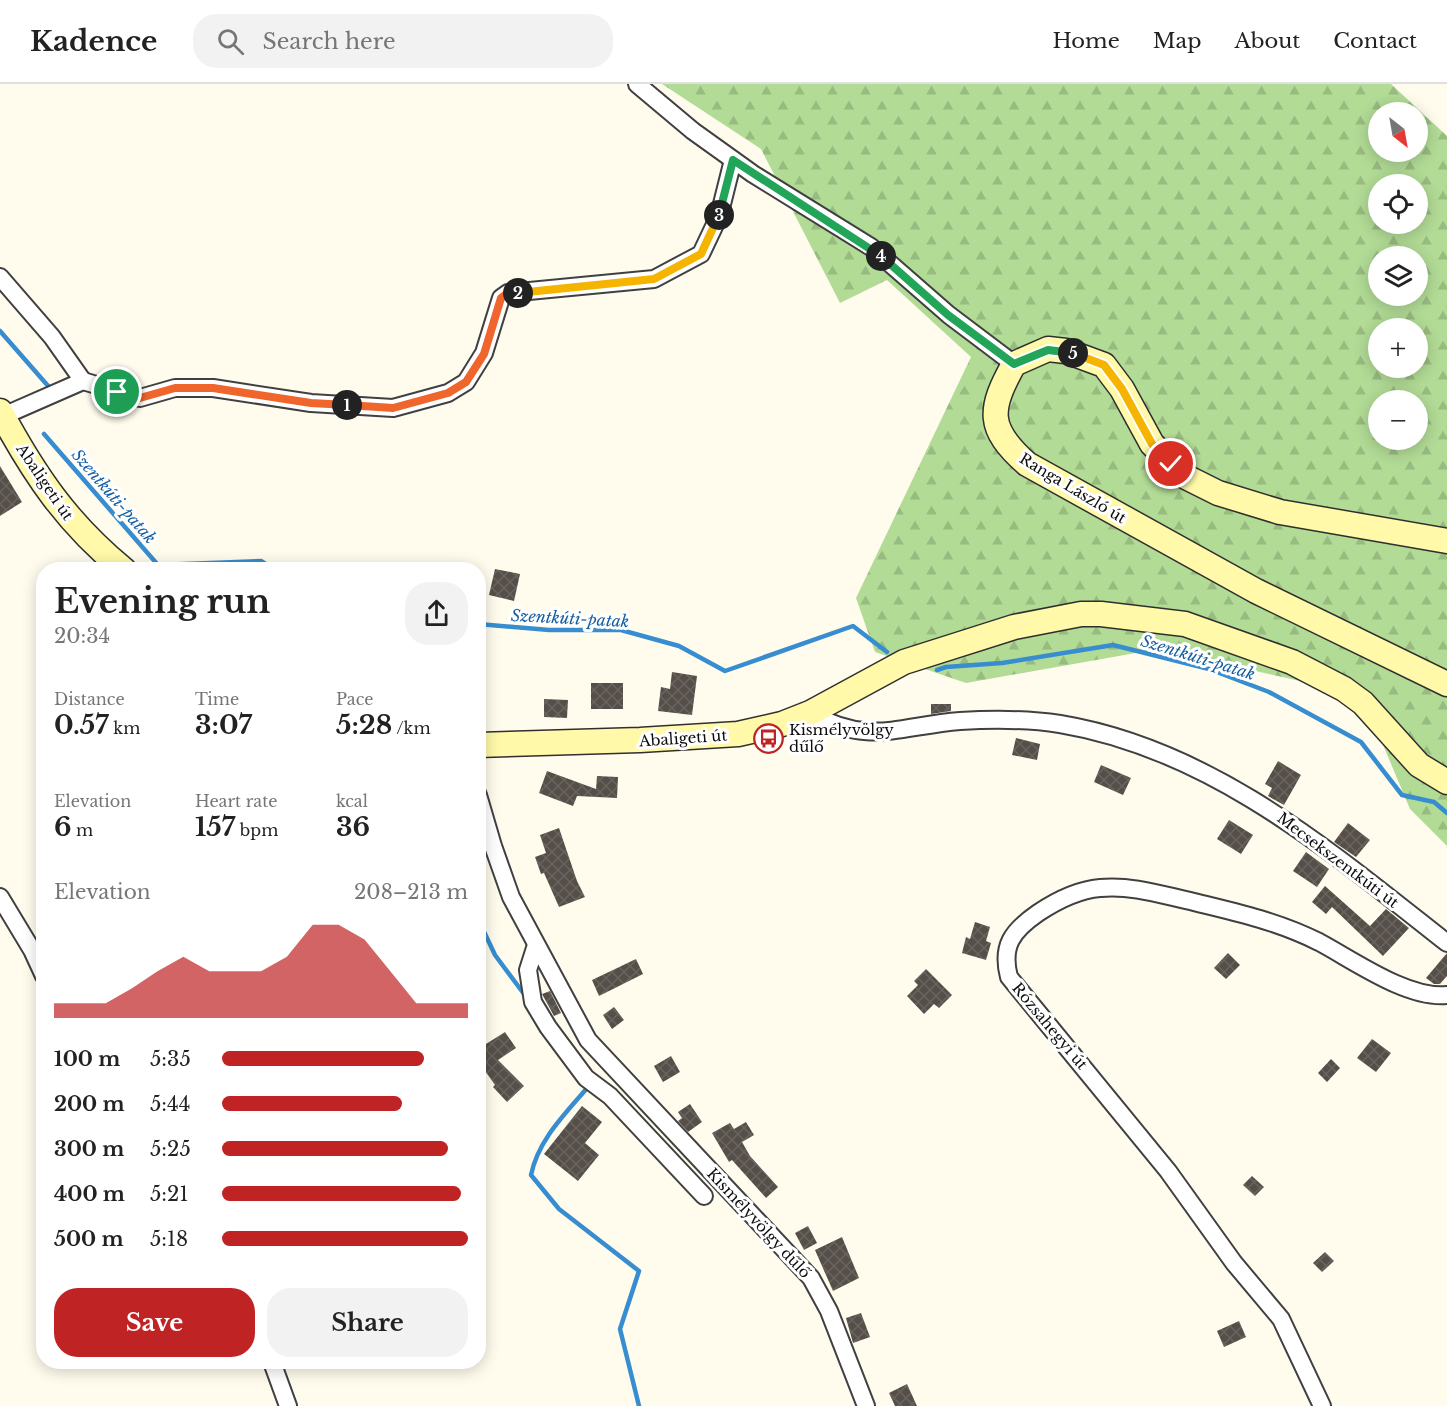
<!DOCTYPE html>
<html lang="en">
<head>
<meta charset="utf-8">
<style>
  body { margin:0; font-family:"Libre Baskerville",serif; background:#f2f2f2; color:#222; height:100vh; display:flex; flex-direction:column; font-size:22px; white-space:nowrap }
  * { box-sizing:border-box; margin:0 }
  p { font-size:20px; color:#767676 }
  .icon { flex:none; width:33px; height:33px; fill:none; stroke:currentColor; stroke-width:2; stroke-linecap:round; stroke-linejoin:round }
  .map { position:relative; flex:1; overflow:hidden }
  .panel { position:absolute; left:36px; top:478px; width:450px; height:807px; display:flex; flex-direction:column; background:#fff; border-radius:24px; box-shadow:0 3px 15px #0003 }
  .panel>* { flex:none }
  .needle { width:39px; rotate:149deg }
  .tools { position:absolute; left:1368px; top:18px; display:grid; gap:12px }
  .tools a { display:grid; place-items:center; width:60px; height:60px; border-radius:50%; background:#fff; box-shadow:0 3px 15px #0003; font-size:30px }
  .pin { position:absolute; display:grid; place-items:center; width:51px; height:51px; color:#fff; margin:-26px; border:3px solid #fff; border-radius:50%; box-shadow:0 2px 6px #0007 }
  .km { position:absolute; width:30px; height:30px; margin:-15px; border-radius:50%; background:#222; color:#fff; font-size:16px; line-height:30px; text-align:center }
  .round { display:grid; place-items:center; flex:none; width:63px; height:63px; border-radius:24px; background:#f2f2f2 }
  .head { display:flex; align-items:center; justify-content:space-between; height:102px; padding:0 18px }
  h1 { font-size:33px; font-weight:800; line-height:45px }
  .stats { display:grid; grid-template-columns:repeat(3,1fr); gap:9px; height:102px; padding:6px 18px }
  .stats div { display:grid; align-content:center }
  .stats b { font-size:26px; font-weight:800 }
  .stats small { font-size:16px; font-weight:400 }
  .stats p { font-size:16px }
  .chart { height:168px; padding:12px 18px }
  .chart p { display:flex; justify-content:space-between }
  .chart svg { width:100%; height:108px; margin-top:6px; fill:#c02324; opacity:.7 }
  .button { display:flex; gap:12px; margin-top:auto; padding:12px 18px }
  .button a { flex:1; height:69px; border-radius:24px; background:#c02324; color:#fff; font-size:24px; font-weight:800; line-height:69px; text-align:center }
  .button a+a { background:#f2f2f2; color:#222 }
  ul { padding:0 18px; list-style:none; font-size:20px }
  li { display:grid; grid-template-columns:96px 72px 1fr; align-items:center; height:45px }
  li i { height:15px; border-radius:8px; background:#c02324 }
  header { display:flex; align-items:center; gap:36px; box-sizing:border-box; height:84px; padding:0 30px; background:#fff; border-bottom:2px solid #e0e0e0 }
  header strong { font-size:28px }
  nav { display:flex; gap:33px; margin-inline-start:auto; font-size:21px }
  .search { width:420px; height:54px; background:#f2f2f2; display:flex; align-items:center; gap:15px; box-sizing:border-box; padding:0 21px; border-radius:24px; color:#767676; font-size:22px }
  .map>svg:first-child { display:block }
  .forest { fill:url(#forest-firs); fill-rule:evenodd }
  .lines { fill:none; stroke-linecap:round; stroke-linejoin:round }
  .stream { stroke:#378dd0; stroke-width:4.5 }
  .building { fill:url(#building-cross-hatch) }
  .street-casing { stroke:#404040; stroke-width:20 }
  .secondary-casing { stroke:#2f2f2f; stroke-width:27 }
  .street { stroke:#fff; stroke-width:16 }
  .secondary { stroke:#fff9a9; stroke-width:24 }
  .split-1-casing { stroke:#fff; stroke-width:12 }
  .split-2-casing { stroke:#fff; stroke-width:12 }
  .split-3-casing { stroke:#fff; stroke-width:12 }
  .split-4-casing { stroke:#fff; stroke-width:12 }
  .split-5-casing { stroke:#fff; stroke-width:12 }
  .split-6-casing { stroke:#fff; stroke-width:12 }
  .split-1 { stroke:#f0652b; stroke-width:8 }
  .split-2 { stroke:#f0652b; stroke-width:8 }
  .split-3 { stroke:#f5b400; stroke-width:8 }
  .split-4 { stroke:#22a559; stroke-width:8 }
  .split-5 { stroke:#22a559; stroke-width:8 }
  .split-6 { stroke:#f5b400; stroke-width:8 }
  .labels { text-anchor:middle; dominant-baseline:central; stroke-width:6; stroke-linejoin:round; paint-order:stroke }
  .street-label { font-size:15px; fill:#0d0d0d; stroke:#fff }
  .poi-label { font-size:15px; fill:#0d0d0d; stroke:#fff; text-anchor:start }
  .water-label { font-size:16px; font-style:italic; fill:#145fa2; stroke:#fff }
</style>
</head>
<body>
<header>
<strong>Kadence</strong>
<div class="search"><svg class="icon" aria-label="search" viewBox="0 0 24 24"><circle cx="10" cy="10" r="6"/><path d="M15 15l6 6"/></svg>Search here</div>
<nav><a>Home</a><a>Map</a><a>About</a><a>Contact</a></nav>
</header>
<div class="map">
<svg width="1447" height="1322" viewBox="0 0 1447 1322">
  <defs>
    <pattern id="forest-firs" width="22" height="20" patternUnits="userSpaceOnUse" patternTransform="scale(1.5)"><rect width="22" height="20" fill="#b2db96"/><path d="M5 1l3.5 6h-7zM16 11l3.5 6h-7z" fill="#98bb80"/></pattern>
    <pattern id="building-cross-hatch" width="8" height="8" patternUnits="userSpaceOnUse" patternTransform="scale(1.5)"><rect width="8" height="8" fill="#564f49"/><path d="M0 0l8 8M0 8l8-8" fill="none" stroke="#69645f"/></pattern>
  </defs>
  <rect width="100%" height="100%" fill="#fffcee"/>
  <path class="forest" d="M 662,0 L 1391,0 L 1447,52 L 1447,762 L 1410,725 L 1362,611 L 1158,565 L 966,599 L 875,568 L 856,514 L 971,273 L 887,196 L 840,219 L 761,65 ZM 1378,28 L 1418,28 L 1418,68 L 1378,68 ZM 1378,100 L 1418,100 L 1418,140 L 1378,140 ZM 1378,172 L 1418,172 L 1418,212 L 1378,212 ZM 1378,244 L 1418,244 L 1418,284 L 1378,284 ZM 1378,316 L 1418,316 L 1418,356 L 1378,356 Z"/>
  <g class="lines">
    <g class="stream">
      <path d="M 0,247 L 49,303"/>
      <path d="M 44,350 L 158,481 L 261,477 L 275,486"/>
      <path d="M 478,540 L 549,546 L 621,546 L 679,562 L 725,587 L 853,542 L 887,568"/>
      <path d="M 937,586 L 946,583 L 1002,579 L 1113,561 L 1209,585 L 1269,608 L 1361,658 L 1402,711 L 1434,718 L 1447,729"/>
      <path d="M 478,835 L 495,871 L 527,914"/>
      <path d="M 585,1000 L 588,1003 C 565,1030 538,1056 531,1091 L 559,1125 L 639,1187 L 620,1245 L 639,1322"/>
    </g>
  </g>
  <g class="building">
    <path d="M 0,382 L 22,418 L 0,432 Z"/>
    <path d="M 495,485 L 520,490 L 514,517 L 489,511 Z"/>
    <path d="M 672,588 L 697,592 L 692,631 L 658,627 L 661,603 L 670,605 Z"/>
    <rect x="591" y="599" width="32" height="26"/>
    <path d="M 544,615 L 568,616 L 567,634 L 544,633 Z"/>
    <path d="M 931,620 L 951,620 L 951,627 L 931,630 Z"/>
    <path d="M 1016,654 L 1040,660 L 1037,676 L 1012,671 Z"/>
    <path d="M 1278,677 L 1301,691 L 1284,721 L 1268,712 L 1272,704 L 1265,700 Z"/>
    <path d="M 1101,681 L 1131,694 L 1123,711 L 1094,698 Z"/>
    <path d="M 547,687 L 596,705 L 597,692 L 618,693 L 617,714 L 577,712 L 573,722 L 539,709 Z"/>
    <path d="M 1229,736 L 1253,751 L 1241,770 L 1217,755 Z"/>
    <path d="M 1348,739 L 1370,756 L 1356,773 L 1334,758 Z"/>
    <path d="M 559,744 L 577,797 L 585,813 L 559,823 L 544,789 L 541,790 L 535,773 L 546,769 L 540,751 Z"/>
    <path d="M 1306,768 L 1329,785 L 1317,803 L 1293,787 Z"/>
    <path d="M 1325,802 L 1370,842 L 1386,825 L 1409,844 L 1383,872 L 1332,823 L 1326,830 L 1312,818 Z"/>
    <path d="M 975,838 L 990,843 L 986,857 L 991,859 L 986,876 L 962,869 L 966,853 L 970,855 Z"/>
    <path d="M 1228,869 L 1240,881 L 1226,895 L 1214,884 Z"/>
    <path d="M 1447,869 L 1447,892 L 1440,900 L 1434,900 L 1426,894 Z"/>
    <path d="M 636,875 L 643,890 L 599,912 L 592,896 Z"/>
    <path d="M 926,885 L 952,911 L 939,924 L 934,920 L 924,930 L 907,912 L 918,901 L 914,897 Z"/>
    <path d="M 550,907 L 561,929 L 554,932 L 542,910 Z"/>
    <path d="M 614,923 L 624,936 L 612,945 L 603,931 Z"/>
    <path d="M 505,948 L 516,964 L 498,976 L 524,1002 L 507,1018 L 493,1003 L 495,1001 L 478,977 L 478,965 Z"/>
    <path d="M 1372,955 L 1391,969 L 1376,988 L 1357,974 Z"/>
    <path d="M 671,972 L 680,988 L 663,998 L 654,982 Z"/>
    <path d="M 1331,975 L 1340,984 L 1327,998 L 1318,989 Z"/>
    <path d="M 690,1020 L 702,1038 L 688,1048 L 678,1037 L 682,1034 L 678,1028 Z"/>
    <path d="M 582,1022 L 602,1038 L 585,1059 L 599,1071 L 578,1097 L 544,1070 Z"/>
    <path d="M 746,1038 L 754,1051 L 742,1058 L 750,1072 L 778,1103 L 766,1114 L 732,1076 L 729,1078 L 712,1049 L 730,1039 L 734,1045 Z"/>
    <path d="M 1252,1092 L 1264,1103 L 1255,1112 L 1243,1101 Z"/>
    <path d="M 808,1142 L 817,1159 L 804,1166 L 795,1149 Z"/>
    <path d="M 842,1153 L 859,1194 L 833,1207 L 815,1166 Z"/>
    <path d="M 1325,1168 L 1334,1177 L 1322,1188 L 1313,1179 Z"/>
    <path d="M 861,1229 L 870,1253 L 853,1259 L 846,1234 Z"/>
    <path d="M 1239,1237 L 1246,1253 L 1224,1263 L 1217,1247 Z"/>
    <path d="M 907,1300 L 917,1322 L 895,1322 L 889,1309 Z"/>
  </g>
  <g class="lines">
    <defs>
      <g id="street">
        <path d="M 637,0 L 693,47 L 753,90 L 871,163 L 949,231 L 1014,280"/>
        <path d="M 0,193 L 52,253 L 83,297"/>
        <path d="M 3,332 L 83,297 L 140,314 L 175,304 L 213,304 L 311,319 L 393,324 L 448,309 L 466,298 L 484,269 L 501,214 L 508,209 L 654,195 L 701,170 L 719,132 L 733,76"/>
        <path d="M 810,629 C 869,662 899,642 960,637 C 993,635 1027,635 1060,640 C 1211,665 1330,767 1447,859"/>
        <path d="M 478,711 L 493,762 L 511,813 L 588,956 L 811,1194 L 829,1227 L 866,1322"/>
        <path d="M 0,813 L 32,866 L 44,892"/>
        <path d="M 536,861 L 528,886 L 533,918 L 548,943 L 586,994 L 610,1012 L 704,1112"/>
        <path d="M 272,1278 L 288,1322"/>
        <path d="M 1322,1322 L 1281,1235 L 1234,1179 L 1168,1087 L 1009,893 C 1001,862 1012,847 1038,829 C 1056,817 1077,806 1100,804 C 1133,801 1162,811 1194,818 C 1238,829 1277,837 1319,858 C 1353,876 1407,915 1447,911"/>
      </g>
      <g id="secondary">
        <path d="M 0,327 C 35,392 67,439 124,486"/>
        <path d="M 1447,457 L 1280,428 L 1218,409 L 1186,393 L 1152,360 L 1122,305 L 1104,281 L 1066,267 L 1048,265 L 1014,280 C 989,325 986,344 1027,380 L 1256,507 L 1447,600"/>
        <path d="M 478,661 L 640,656 L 738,650 L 782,640 L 810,629 L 904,578 L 1014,543 L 1081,530 L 1101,530 L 1185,540 L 1292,578 L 1344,605 L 1363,619 L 1419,681 L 1447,698"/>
      </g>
    </defs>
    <use href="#street" class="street-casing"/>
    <use href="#secondary" class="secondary-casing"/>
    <use href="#street" class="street"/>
    <use href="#secondary" class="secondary"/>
  </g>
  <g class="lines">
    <defs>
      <path id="split-1" d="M 117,308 L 140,314 L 175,304 L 213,304 L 311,319 L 347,321"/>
      <path id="split-2" d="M 347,321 L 393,324 L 448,309 L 466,298 L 484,270 L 501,214 L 508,209 L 518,209"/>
      <path id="split-3" d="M 518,209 L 654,195 L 701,170 L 719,131"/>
      <path id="split-4" d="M 719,131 L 733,76 L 881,172"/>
      <path id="split-5" d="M 881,172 L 948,231 L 1014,280 L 1048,266 L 1073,269"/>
      <path id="split-6" d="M 1073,269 L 1104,281 L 1122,305 L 1152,360 L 1171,380"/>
    </defs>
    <use href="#split-1" class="split-1-casing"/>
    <use href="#split-2" class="split-2-casing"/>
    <use href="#split-3" class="split-3-casing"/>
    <use href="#split-4" class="split-4-casing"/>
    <use href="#split-5" class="split-5-casing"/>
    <use href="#split-6" class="split-6-casing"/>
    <use href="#split-1" class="split-1"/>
    <use href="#split-2" class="split-2"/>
    <use href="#split-3" class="split-3"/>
    <use href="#split-4" class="split-4"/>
    <use href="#split-5" class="split-5"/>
    <use href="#split-6" class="split-6"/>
  </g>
  <defs>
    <symbol id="bus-ring" viewBox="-11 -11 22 22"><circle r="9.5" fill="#fff" stroke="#c02324" stroke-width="1.5"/><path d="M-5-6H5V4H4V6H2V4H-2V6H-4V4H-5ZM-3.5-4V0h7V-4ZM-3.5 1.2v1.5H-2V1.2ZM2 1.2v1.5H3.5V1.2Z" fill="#c02324"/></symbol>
  </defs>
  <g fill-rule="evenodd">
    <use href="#bus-ring" x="752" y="638" width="33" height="33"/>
  </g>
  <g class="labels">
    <g class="street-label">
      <text transform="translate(45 398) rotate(56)">Abaligeti út</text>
      <text transform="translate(1073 404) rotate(31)">Ranga László út</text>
      <text transform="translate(683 654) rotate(-4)">Abaligeti út</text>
      <text transform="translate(1338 776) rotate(37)">Mecsekszentkúti út</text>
      <text transform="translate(1050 942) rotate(50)">Rózsahegyi út</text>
      <text transform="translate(759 1139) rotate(47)">Kismélyvölgy dűlő</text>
    </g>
    <g class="poi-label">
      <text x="789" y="645">Kismélyvölgy<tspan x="789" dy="17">dűlő</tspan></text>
    </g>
    <g class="water-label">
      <text transform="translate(114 412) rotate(49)">Szentkúti-patak</text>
      <text transform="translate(570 534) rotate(3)">Szentkúti-patak</text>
      <text transform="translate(1198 573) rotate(17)">Szentkúti-patak</text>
    </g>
  </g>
</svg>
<div class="tools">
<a><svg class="needle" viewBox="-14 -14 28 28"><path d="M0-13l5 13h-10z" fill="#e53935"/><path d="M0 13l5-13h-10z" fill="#767676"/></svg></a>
<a><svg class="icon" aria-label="locate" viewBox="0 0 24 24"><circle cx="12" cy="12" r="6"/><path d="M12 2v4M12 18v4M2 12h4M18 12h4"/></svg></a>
<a><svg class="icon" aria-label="layers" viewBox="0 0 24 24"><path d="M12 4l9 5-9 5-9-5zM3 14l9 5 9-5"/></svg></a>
<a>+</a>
<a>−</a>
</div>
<div class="pin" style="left:117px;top:308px;background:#1e9e55"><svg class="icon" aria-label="arrive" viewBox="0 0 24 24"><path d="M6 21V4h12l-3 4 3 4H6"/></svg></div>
<div class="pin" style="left:1171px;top:380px;background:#d93025"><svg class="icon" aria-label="check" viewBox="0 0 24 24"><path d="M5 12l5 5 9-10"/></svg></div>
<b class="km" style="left:347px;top:321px">1</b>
<b class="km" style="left:518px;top:209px">2</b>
<b class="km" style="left:719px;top:131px">3</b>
<b class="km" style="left:881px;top:172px">4</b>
<b class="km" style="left:1073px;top:269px">5</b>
<section class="panel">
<div class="head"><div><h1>Evening run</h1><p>20:34</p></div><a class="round"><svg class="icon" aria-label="share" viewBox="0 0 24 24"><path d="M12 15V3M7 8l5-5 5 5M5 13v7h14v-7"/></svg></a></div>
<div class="stats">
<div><p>Distance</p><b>0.57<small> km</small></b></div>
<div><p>Time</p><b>3:07</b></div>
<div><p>Pace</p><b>5:28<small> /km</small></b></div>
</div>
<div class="stats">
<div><p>Elevation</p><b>6<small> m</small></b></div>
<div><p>Heart rate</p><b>157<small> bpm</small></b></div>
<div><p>kcal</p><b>36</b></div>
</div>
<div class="chart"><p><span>Elevation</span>208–213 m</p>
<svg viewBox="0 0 160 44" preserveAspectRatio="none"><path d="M0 44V38L10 38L20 38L30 32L40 25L50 19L60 25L70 25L80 25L90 19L100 6L110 6L120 12L130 25L140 38L150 38L160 38V44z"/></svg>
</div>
<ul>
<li><b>100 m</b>5:35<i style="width:82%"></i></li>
<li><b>200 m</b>5:44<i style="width:73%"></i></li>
<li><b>300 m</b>5:25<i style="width:92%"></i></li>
<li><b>400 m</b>5:21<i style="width:97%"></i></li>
<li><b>500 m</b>5:18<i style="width:100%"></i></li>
</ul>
<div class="button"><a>Save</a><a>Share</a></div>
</section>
</div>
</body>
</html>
